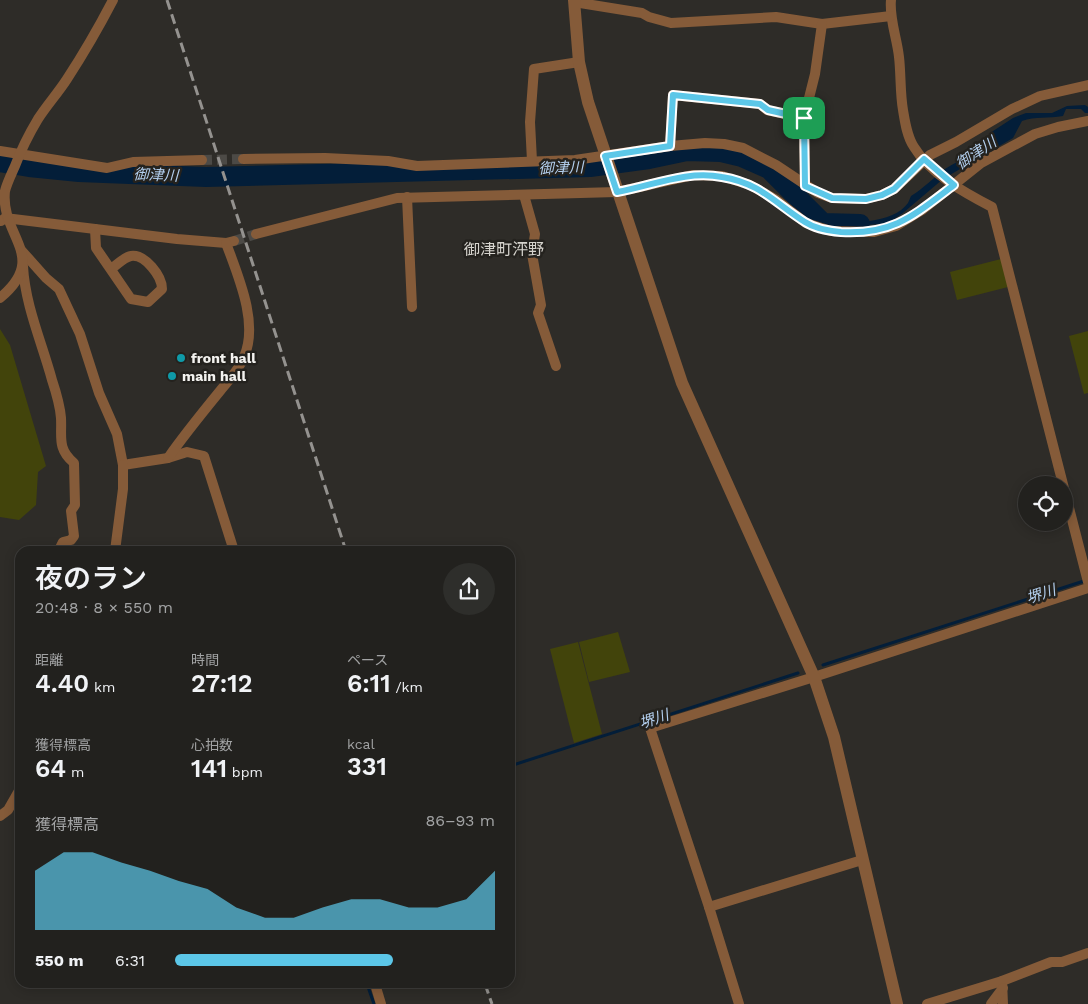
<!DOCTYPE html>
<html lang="ja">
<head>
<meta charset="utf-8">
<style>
  body { margin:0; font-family:"Work Sans","Noto Sans JP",sans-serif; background:#2e2e2b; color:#f1f3f6; height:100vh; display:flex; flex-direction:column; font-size:19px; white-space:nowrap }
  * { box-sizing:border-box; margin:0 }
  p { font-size:16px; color:#a2a3a4 }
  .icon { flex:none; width:28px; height:28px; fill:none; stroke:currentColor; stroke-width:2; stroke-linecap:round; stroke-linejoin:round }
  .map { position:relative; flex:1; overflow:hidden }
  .drawer { position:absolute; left:15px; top:546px; width:500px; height:442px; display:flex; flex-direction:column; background:#22211e; border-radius:15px; box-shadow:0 2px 12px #0003,0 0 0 1px #3f3e3c }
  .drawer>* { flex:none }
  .buttons { position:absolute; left:1018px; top:476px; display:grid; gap:10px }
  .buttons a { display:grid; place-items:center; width:55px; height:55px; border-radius:50%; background:#22211e; box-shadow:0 2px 12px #0003,0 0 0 1px #3f3e3c; font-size:25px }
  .pin { position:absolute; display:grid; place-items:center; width:42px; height:42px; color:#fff; margin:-21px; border-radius:10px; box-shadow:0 2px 8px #0006 }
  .round { display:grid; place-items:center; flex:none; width:52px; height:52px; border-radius:26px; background:#2e2e2b }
  .summary { display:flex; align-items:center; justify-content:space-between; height:85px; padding:0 20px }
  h1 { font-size:28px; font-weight:600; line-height:38px }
  .stats { display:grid; grid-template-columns:repeat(3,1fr); gap:8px; height:85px; padding:5px 20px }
  .stats div { display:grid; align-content:center }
  .stats b { font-size:25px; font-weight:600 }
  .stats small { font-size:14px; font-weight:400 }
  .stats p { font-size:14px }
  .chart { height:140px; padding:10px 20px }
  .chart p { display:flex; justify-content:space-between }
  .chart svg { width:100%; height:90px; margin-top:5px; fill:#5cc7e8; opacity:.7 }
  ul { padding:0 20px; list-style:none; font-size:16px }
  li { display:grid; grid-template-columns:80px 60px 1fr; align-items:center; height:38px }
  li i { height:12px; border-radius:6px; background:#5cc7e8 }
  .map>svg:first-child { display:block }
  .green { fill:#42440b }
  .water { fill:#031e39 }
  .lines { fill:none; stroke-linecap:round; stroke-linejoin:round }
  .stream { stroke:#031e39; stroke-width:3 }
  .river { stroke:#031e39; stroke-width:20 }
  .minor-tunnel { stroke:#4c4a46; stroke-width:10; stroke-dasharray:10 5; stroke-linecap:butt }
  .minor { stroke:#855b39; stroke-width:10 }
  .tertiary { stroke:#855b39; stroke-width:12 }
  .rail { stroke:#94928f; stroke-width:3; stroke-dasharray:10 5; stroke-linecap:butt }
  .route-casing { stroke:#fff; stroke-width:10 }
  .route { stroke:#5cc7e8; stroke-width:6 }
  .culture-dot { fill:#0f9aa8; stroke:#24221e; stroke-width:2 }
  .labels { text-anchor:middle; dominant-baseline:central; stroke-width:5; stroke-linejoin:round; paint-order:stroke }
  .poi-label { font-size:14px; font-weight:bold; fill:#f3f2ef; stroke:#24221e; text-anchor:start }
  .water-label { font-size:15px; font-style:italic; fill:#b3cfee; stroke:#24221e }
  .quarter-label { font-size:16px; fill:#d6d4ce; stroke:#24221e }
</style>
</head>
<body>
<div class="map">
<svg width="1088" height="1004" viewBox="0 0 1088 1004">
  <rect width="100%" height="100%" fill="#2e2c28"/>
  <g class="green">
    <path d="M 1001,259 L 1008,287 L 957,300 L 950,272 Z"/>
    <path d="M 0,329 L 10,345 L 46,466 L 38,472 L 36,505 L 19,520 L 0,517 Z"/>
    <path d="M 1088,331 L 1088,393 L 1084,394 L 1069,336 Z"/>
    <path d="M 618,632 L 630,672 L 589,682 L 579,642 Z"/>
    <path d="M 578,642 L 602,734 L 574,743 L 550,649 Z"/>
  </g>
  <path class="water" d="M 1085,105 L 1088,107 L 1088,113 L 1085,113 L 1081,109 L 1066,109 L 1063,116 C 1049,119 1035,116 1022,121 L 1013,138 L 943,179 L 903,213 L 888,223 L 847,227 L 825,224 C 849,222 892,225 908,203 C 909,201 910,198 911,196 C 924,188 933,178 945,169 C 961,158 981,153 995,139 L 994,134 L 990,133 L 1013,118 L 1026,113 L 1052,113 L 1067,106 Z"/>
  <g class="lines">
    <g class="stream">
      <path d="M 823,665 L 1087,580"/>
      <path d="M 510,766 L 798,673"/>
      <path d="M 367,984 L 374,1004"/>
    </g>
    <path class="river" d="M 0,162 L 29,167 L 79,172 L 206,177 L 590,167 L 649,159 L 687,151 L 721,152 L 742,157 L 769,169 L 823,223 L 860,224"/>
    <g class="minor-tunnel">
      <path d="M 202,160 L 243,159"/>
      <path d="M 234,241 L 256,234"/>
    </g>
    <g class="minor">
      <path d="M 891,0 C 889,18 897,38 899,57 C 901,74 900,93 903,110 C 905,122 907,137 914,147 C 930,174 965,193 992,207 L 1088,582"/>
      <path d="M 574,2 L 642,13 L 649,17 L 671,23 L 776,17 L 822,24 L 891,16"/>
      <path d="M 670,146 L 673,95 L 760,104 L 767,110 L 804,118"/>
      <path d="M 0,151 L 107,168 L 133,162 L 202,160"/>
      <path d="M 243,159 L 325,158 L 388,161 L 417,166 L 575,160 L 670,146 L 705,143 L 724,144 L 743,148 L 776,165 L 818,193 L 832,198 L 865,199 L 882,195 L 894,189 L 930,155 L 956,142 L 1012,109 L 1040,96 L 1088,85"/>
      <path d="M 532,161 L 530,122 L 534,69 L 579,62"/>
      <path d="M 805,186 L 804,118 L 815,74 L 822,24"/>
      <path d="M 524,195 L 535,234 L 532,254 L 541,305 L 538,313 L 556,366"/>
      <path d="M 407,197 L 412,307"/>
      <path d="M 1,221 L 5,218 L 177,239 L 226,243 L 234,241"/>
      <path d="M 95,229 L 96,248 L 131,299 L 148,302 L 162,289 C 162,276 145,254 131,256 C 124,257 117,265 111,269"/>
      <path d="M 256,234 L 397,198 L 617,192 L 693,175 L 722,176 L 750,185 L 775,199 L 806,223 L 831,231 L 874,232 L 896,226 L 922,210 L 981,163 L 1035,134 L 1058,127 L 1088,121"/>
      <path d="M 21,250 L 46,278 L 59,289 L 80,334 L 99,393 L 117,434 L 123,465 L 168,458 L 187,452 L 204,456 L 234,551"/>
      <path d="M 23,266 C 25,305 42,343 52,380 C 56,392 60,405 61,418 C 62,437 57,449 74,463 L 75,505 L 71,511 L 74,536 L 71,540 L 63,542 L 60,548 L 61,551"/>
      <path d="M 0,298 C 50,256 0,237 5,191 C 7,183 11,175 15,166 C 21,150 29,134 38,119 C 47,105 58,93 67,79 C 84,53 99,27 113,0"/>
      <path d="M 168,458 C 184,435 202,413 220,391 C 228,381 239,370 244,357 C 259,323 238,276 226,243"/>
      <path d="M 115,551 L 123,489 L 123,465"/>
      <path d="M 0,816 L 8,810 L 20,789"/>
      <path d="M 709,907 L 862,860"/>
      <path d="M 1002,981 L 1003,1004"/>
      <path d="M 375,984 L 381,1004"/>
      <path d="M 739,1004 L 709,907 L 650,728 L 814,677 L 1088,588"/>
      <path d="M 927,1004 L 1002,981 L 1051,962 L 1062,962 L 1088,953"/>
      <path d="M 991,1004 L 1003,988"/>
    </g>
    <path class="tertiary" d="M 574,0 L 579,62 L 588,102 L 682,383 L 814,677 L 834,737 L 897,1004"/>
    <g class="rail">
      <path d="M 167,0 L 346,551"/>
      <path d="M 485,984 L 492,1004"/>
    </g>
  </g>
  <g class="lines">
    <defs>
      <path id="route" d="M 673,95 L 760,104 L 768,110 L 804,118 L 805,186 L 832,198 L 866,199 L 882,195 L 894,189 L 924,159 L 954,185 C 914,215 894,235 841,232 C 830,231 814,228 805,222 C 775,203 760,183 722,177 C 686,170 652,186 617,192 L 605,156 L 670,146 Z"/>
    </defs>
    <use href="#route" class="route-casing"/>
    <use href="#route" class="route"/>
  </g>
  <g class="culture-dot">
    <circle cx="181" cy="358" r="5"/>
    <circle cx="172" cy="376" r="5"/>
  </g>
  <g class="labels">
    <g class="poi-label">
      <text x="191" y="358">front hall</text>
      <text x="182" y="376">main hall</text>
    </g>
    <g class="water-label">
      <text transform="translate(976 153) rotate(-34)">御津川</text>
      <text transform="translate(561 168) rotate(-2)">御津川</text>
      <text transform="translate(156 175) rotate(2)">御津川</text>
      <text transform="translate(1041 594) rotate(-18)">堺川</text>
      <text transform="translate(654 719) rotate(-18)">堺川</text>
    </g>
    <g class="quarter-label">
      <text x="504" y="249">御津町泙野</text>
    </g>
  </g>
</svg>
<div class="buttons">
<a><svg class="icon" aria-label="locate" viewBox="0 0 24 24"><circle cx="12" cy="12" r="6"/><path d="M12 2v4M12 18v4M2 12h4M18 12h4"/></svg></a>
</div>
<div class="pin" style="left:804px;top:118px;background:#1e9e55"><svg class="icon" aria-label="arrive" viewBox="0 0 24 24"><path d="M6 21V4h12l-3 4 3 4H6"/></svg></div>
<section class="drawer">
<div class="summary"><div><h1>夜のラン</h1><p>20:48 · 8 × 550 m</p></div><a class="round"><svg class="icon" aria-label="share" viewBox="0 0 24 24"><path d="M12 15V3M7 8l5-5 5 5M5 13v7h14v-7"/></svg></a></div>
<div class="stats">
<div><p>距離</p><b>4.40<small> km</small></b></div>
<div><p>時間</p><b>27:12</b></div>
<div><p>ペース</p><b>6:11<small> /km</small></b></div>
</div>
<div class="stats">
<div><p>獲得標高</p><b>64<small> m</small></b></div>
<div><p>心拍数</p><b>141<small> bpm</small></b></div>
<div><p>kcal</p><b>331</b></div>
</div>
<div class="chart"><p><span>獲得標高</span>86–93 m</p>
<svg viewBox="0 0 160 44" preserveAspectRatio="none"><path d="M0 44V15L10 6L20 6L30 11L40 15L50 20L60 24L70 33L80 38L90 38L100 33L110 29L120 29L130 33L140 33L150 29L160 15V44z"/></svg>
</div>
<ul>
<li><b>550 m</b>6:31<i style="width:68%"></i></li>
</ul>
</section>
</div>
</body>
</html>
